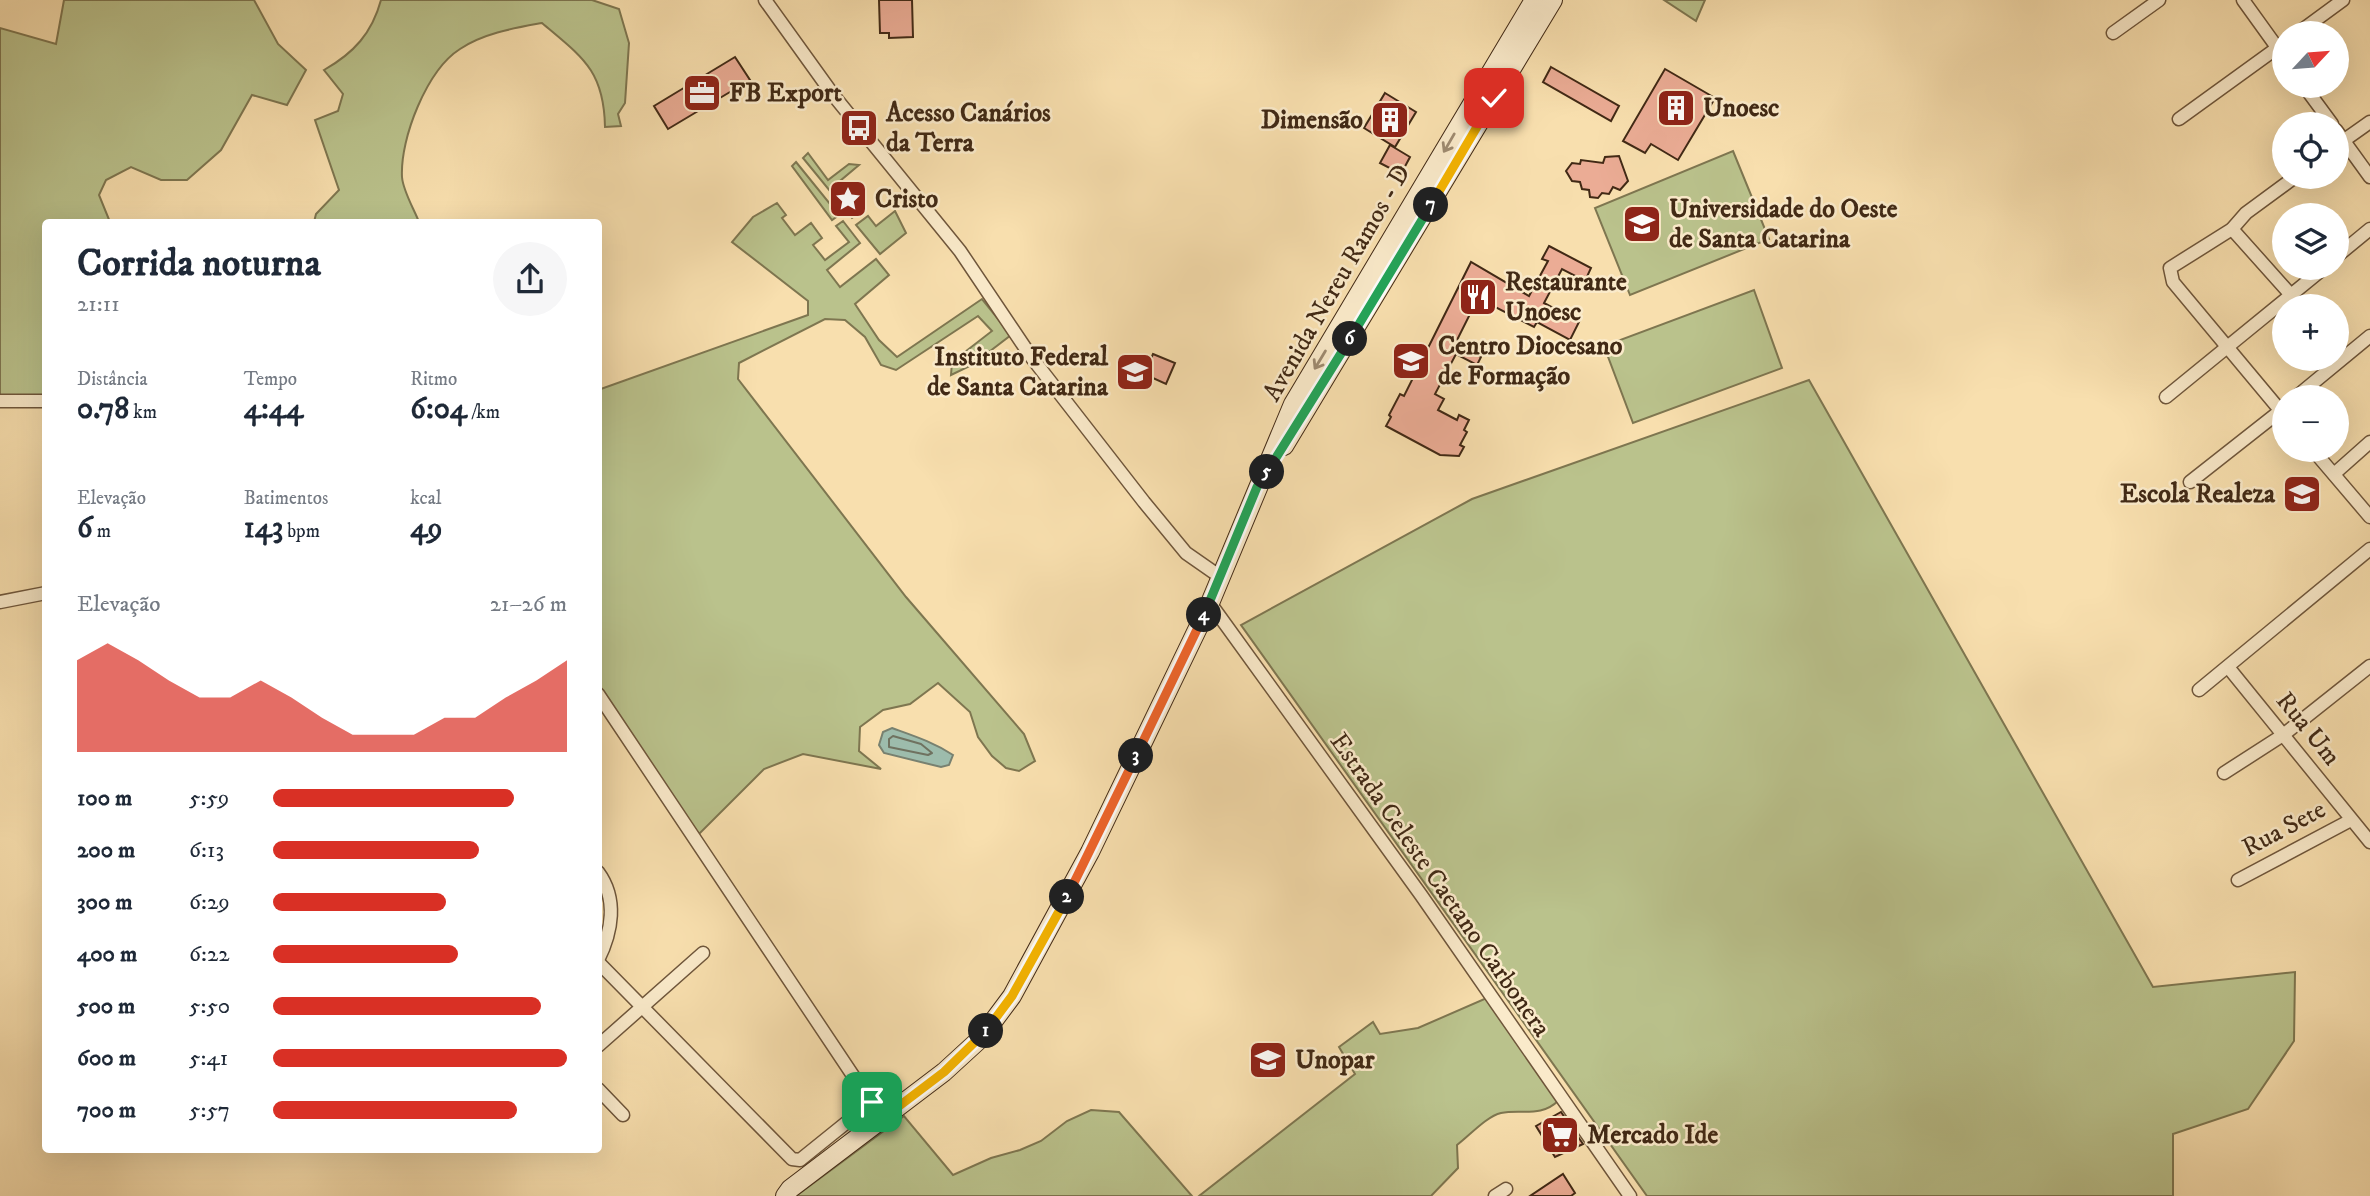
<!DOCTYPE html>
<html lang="pt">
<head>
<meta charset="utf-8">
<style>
  body { margin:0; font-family:"IM FELL DW Pica",serif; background:#f6f6f7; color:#1f2937; height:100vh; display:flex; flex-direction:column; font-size:26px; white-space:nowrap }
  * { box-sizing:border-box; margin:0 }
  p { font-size:23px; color:#747a83 }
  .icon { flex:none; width:38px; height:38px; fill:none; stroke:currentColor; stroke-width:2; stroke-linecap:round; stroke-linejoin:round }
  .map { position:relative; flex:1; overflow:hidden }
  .details { position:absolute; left:42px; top:219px; width:560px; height:934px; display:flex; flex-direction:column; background:#fff; border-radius:7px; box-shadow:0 7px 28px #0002 }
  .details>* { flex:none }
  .needle { width:46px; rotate:64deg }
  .buttons { position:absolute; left:2272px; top:21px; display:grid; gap:14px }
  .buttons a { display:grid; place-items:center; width:77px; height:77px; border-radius:50%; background:#fff; box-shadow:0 7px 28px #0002; font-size:35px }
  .pin { position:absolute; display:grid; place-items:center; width:60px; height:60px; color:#fff; margin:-30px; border-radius:14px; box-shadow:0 4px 10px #0006 }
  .km { position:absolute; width:35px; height:35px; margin:-18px; border-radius:50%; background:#222; color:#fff; font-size:19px; line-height:35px; text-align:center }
  .round { display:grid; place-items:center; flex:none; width:74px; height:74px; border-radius:37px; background:#f6f6f7 }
  .summary { display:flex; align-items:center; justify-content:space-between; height:119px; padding:0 35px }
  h1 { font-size:38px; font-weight:700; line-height:52px }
  .metrics { display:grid; grid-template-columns:repeat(3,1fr); gap:10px; height:119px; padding:7px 35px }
  .metrics div { display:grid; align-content:center }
  .metrics b { font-size:30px; font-weight:700 }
  .metrics small { font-size:19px; font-weight:400 }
  .metrics p { font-size:19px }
  .chart { height:196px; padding:14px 35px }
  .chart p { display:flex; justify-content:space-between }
  .chart svg { width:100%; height:126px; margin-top:7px; fill:#d93025; opacity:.7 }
  ul { padding:0 35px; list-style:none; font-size:23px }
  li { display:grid; grid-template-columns:112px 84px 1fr; align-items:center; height:52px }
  li i { height:18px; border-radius:9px; background:#d93025 }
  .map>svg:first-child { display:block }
  .green { fill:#bac28c; stroke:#7e7650; stroke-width:2 }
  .water { fill:#9dbcac; stroke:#788170; stroke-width:2 }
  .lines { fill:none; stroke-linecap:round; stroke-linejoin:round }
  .shore { stroke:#6f7260; stroke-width:2 }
  .building { fill:#ebac95; stroke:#412915; stroke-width:2 }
  .street-casing { stroke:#6f563b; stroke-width:15 }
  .secondary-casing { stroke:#412915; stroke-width:20 }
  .street { stroke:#faeaca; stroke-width:12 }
  .secondary { stroke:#faeaca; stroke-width:18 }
  .oneway { stroke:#9e8a70 }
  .split-1-casing { stroke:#fff; stroke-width:14 }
  .split-2-casing { stroke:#fff; stroke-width:14 }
  .split-3-casing { stroke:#fff; stroke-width:14 }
  .split-4-casing { stroke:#fff; stroke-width:14 }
  .split-5-casing { stroke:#fff; stroke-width:14 }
  .split-6-casing { stroke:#fff; stroke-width:14 }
  .split-7-casing { stroke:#fff; stroke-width:14 }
  .split-8-casing { stroke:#fff; stroke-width:14 }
  .split-1 { stroke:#f5b400; stroke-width:9 }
  .split-2 { stroke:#f5b400; stroke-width:9 }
  .split-3 { stroke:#f0652b; stroke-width:9 }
  .split-4 { stroke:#f0652b; stroke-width:9 }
  .split-5 { stroke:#22a559; stroke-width:9 }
  .split-6 { stroke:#22a559; stroke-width:9 }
  .split-7 { stroke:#22a559; stroke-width:9 }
  .split-8 { stroke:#f5b400; stroke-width:9 }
  .labels { text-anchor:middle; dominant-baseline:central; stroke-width:5; stroke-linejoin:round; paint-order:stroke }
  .poi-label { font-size:26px; font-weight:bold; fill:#412915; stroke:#faeaca; text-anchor:start }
  .street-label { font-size:26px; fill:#412915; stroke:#faeaca }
</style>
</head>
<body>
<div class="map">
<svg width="2370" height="1196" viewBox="0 0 2370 1196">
  <rect width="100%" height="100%" fill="#f8dfae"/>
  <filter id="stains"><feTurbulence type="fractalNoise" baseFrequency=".00286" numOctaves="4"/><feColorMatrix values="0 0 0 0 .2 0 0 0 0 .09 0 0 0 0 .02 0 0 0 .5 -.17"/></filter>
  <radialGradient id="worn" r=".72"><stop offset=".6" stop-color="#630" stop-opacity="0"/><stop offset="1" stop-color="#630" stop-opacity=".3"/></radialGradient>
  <g class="green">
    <path d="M 64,0 L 254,0 L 278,44 L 306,70 L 287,105 L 252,95 L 221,150 L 187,180 L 161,180 L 131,167 L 106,180 L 99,195 L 110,222 L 46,222 L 45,401 L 0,401 L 0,28 L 56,44 Z"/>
    <path d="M 381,0 L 592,0 L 619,9 L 629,43 L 625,103 L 618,114 L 621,126 L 605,127 C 604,70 582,57 542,23 C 515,28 484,33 460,49 C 427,70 400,138 402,177 C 403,191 414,209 419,222 L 314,222 L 316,214 L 339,190 L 315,120 L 338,111 L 343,94 L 324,70 C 354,53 372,33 381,0 Z"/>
    <path d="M 1664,0 L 1705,0 L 1696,21 Z"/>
    <path d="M 1733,151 L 1769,239 L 1630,295 L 1595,208 Z"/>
    <path d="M 808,153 L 828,180 L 849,164 L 859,165 L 840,181 L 863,210 L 852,218 L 803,158 Z"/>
    <path d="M 796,162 L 839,215 L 832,220 L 792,166 Z"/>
    <path d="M 777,203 L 786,215 L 782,218 L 795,235 L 811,223 L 822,238 L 813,245 L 825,260 L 849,242 L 836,226 L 843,221 L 860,243 L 827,270 L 840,287 L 876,259 L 889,275 L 855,304 L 879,340 L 897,357 L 982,299 L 1011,335 L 972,365 L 951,375 L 952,362 L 992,331 L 978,316 L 896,370 L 881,365 L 865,337 L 845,320 L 825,319 L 739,363 L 738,379 L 906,597 L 1024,734 L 1035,761 L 1019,771 L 1006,768 L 992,756 L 978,737 L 970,712 L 938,683 L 910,704 L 883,710 L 860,727 L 859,751 L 881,769 L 803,754 L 764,769 L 695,838 L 599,694 L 598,390 L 808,315 L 808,301 L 732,242 L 753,217 Z"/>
    <path d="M 895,211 L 906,233 L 880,254 L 856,225 L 868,216 L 876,226 Z"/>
    <path d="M 1754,290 L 1782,368 L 1633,423 L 1604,346 Z"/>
    <path d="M 1809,380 L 2153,987 L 2295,972 L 2294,1041 L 2248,1109 L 2173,1134 L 2173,1196 L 1647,1196 L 1241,625 L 1472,499 Z"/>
    <path d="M 1489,997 L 1559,1100 C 1541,1118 1522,1109 1501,1113 C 1487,1116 1469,1136 1457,1145 L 1458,1168 L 1431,1196 L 1199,1196 L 1355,1074 L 1339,1047 L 1373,1022 L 1380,1034 L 1418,1028 Z"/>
    <path d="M 1091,1110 L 1119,1112 L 1192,1196 L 796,1196 L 904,1116 L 953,1175 L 991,1158 L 1020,1150 L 1041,1141 L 1067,1121 Z"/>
  </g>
  <path class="water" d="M 892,728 C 914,736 933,742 953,755 L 949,765 L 941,767 L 884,753 L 879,745 L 883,732 Z"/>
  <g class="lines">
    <path class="shore" d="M 893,736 L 921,744 L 932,753 L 928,755 L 889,747 L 889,739 Z"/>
  </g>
  <g class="building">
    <path d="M 879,0 L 912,0 L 913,37 L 889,38 L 889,33 L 880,33 Z"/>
    <path d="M 735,57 L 750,80 L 668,129 L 654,106 Z"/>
    <path d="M 1551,67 L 1619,106 L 1611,121 L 1543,82 Z"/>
    <path d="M 1665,69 L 1715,98 L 1678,160 L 1651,144 L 1645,153 L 1623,141 Z"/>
    <path d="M 1385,93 L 1416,112 L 1395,147 L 1364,128 Z"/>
    <path d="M 1390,145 L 1410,157 L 1401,174 L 1380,163 Z"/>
    <path d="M 1619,156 L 1628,181 L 1620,190 L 1613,187 L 1609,194 L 1602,193 L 1598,198 L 1590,197 L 1589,190 L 1582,189 L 1580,182 L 1572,181 L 1566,171 L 1572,163 L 1580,164 L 1581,160 L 1603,163 L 1605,157 Z"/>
    <path d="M 1549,246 L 1591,268 L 1585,281 L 1562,269 L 1544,303 L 1579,322 L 1570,340 L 1537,322 L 1534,327 L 1478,298 L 1455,344 L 1481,357 L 1477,365 L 1456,354 L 1435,394 L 1444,399 L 1438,410 L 1457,420 L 1459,415 L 1469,420 L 1464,430 L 1467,432 L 1460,445 L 1464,447 L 1459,456 L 1440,455 L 1386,426 L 1391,417 L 1389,415 L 1400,394 L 1404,396 L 1471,262 L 1529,296 L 1548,261 L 1542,259 Z"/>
    <path d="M 1153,354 L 1175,363 L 1166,384 L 1144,374 Z"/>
    <path d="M 1561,1112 L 1583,1144 L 1555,1157 L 1536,1126 Z"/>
    <path d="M 1563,1174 L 1575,1193 L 1571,1196 L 1530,1196 Z"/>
  </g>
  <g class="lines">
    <defs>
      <g id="street">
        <path d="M 765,0 L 834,96 L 960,251 L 1032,358 L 1144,502 L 1186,553 L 1219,576"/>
        <path d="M 2243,0 L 2284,57"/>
        <path d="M 2113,33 L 2159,0"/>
        <path d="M 2298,33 L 2343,0"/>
        <path d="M 2304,86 L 2332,124"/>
        <path d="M 2179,119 L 2284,43"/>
        <path d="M 2336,130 L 2370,177"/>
        <path d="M 2336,146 L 2370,122"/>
        <path d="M 2232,229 L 2291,295"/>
        <path d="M 2336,257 L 2370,229"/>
        <path d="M 2166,397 L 2324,268"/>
        <path d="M 2296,397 L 2370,336"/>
        <path d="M 0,401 L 46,401"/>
        <path d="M 2284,415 L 2173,282 L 2170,268 L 2232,229 L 2246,213 L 2295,177"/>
        <path d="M 2313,450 L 2370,517"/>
        <path d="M 2334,474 L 2370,442"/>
        <path d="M 2190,482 L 2284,408"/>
        <path d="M 0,602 L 46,593"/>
        <path d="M 1210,603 L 1421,895 L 1630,1196"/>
        <path d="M 2228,667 L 2370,842"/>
        <path d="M 2199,690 L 2370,549"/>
        <path d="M 598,694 L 882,1119"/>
        <path d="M 2224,773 L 2283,735 L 2370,666"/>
        <path d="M 598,872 C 618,899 612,932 598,960"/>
        <path d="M 2238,880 L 2351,820"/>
        <path d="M 598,962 L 792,1159 L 800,1160 L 872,1102"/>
        <path d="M 598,1046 L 703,953"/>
        <path d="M 598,1089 L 623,1115"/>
        <path d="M 1495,1196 L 1506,1189"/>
      </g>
      <g id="secondary">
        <path d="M 1284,446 L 1553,0"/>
        <path d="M 785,1196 L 790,1189 L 944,1072 L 980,1039 L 1012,996 L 1090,852 L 1210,603 L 1293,404 L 1534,0"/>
      </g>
    </defs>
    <use href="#street" class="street-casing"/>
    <use href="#secondary" class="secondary-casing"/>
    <use href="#street" class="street"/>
    <use href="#secondary" class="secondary"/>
  </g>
  <defs><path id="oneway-shaft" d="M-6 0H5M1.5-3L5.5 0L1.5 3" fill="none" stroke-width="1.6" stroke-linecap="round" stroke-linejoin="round" transform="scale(1.75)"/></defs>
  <g class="oneway">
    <use href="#oneway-shaft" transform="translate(1449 143) rotate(120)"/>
    <use href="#oneway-shaft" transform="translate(1320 360) rotate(121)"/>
  </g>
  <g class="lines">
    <defs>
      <path id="split-1" d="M 872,1102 L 882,1119 L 944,1072 L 986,1031"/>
      <path id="split-2" d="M 986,1031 L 1012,996 L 1067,897"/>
      <path id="split-3" d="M 1067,897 L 1136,756"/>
      <path id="split-4" d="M 1136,756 L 1204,615"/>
      <path id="split-5" d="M 1204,615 L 1257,487 L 1267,472"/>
      <path id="split-6" d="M 1267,472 L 1350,339"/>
      <path id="split-7" d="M 1350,339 L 1431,205"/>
      <path id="split-8" d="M 1431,205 L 1494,98"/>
    </defs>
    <use href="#split-1" class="split-1-casing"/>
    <use href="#split-2" class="split-2-casing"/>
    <use href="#split-3" class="split-3-casing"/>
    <use href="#split-4" class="split-4-casing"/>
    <use href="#split-5" class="split-5-casing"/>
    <use href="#split-6" class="split-6-casing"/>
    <use href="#split-7" class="split-7-casing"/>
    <use href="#split-8" class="split-8-casing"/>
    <use href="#split-1" class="split-1"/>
    <use href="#split-2" class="split-2"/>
    <use href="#split-3" class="split-3"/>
    <use href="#split-4" class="split-4"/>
    <use href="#split-5" class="split-5"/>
    <use href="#split-6" class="split-6"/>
    <use href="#split-7" class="split-7"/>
    <use href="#split-8" class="split-8"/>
  </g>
  <defs>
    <symbol id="office-square" viewBox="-11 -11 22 22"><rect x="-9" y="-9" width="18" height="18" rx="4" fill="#8f2418" stroke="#faeaca"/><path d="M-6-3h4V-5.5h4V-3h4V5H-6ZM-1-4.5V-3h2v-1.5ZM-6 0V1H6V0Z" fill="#fff"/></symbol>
    <symbol id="building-square" viewBox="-11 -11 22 22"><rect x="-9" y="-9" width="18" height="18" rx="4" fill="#8f2418" stroke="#faeaca"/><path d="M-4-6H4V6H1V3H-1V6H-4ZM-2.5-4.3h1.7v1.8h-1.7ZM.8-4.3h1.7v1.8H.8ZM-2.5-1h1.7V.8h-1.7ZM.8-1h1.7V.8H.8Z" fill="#fff"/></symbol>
    <symbol id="bus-square" viewBox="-11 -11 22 22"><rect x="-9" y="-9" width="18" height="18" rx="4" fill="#8f2418" stroke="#faeaca"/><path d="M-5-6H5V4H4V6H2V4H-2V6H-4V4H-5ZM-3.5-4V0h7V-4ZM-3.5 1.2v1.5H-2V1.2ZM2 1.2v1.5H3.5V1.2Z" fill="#fff"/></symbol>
    <symbol id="sight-square" viewBox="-11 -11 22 22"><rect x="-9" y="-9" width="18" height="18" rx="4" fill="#8f2418" stroke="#faeaca"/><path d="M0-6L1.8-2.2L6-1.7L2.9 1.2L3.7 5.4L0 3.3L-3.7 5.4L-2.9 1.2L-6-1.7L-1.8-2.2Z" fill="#fff"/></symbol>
    <symbol id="university-square" viewBox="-11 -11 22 22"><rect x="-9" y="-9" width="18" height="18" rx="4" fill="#8f2418" stroke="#faeaca"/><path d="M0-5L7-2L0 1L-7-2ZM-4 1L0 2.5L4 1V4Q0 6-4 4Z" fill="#fff"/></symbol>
    <symbol id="restaurant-square" viewBox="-11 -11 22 22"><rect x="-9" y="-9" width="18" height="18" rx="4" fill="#8f2418" stroke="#faeaca"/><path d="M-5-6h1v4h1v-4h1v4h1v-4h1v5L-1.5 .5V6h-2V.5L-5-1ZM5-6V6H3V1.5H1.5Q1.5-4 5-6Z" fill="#fff"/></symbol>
    <symbol id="school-square" viewBox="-11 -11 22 22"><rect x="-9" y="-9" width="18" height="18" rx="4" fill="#8f2418" stroke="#faeaca"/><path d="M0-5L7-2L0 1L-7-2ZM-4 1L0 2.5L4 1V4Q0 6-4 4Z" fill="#fff"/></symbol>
    <symbol id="supermarket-square" viewBox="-11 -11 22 22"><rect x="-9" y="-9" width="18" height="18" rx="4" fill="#8f2418" stroke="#faeaca"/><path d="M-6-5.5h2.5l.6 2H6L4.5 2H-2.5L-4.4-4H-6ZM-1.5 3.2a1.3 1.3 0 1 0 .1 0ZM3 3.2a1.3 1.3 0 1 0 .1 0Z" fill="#fff"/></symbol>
  </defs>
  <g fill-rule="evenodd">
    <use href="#office-square" x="680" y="71" width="44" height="44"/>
    <use href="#building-square" x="1654" y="86" width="44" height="44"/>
    <use href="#building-square" x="1368" y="98" width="44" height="44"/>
    <use href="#bus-square" x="837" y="106" width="44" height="44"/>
    <use href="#sight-square" x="826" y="177" width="44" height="44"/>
    <use href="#university-square" x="1620" y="202" width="44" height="44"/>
    <use href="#restaurant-square" x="1456" y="275" width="44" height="44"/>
    <use href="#school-square" x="1389" y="339" width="44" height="44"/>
    <use href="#university-square" x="1113" y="350" width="44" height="44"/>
    <use href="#school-square" x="2280" y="472" width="44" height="44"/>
    <use href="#university-square" x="1246" y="1038" width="44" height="44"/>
    <use href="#supermarket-square" x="1538" y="1113" width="44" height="44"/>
  </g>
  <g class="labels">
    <g class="poi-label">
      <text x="729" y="93">FB Export</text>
      <text x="1703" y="108">Unoesc</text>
      <text x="886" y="113">Acesso Canários<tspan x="886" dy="30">da Terra</tspan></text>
      <text x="1363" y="120" text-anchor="end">Dimensão</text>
      <text x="875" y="199">Cristo</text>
      <text x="1669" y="209">Universidade do Oeste<tspan x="1669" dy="30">de Santa Catarina</tspan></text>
      <text x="1505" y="282">Restaurante<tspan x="1505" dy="30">Unoesc</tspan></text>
      <text x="1438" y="346">Centro Diocesano<tspan x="1438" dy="30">de Formação</tspan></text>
      <text x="1108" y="357" text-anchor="end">Instituto Federal<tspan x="1108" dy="30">de Santa Catarina</tspan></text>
      <text x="2275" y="494" text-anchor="end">Escola Realeza</text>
      <text x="1295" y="1060">Unopar</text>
      <text x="1587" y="1135">Mercado Ide</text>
    </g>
    <g class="street-label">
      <text transform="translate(1337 283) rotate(-60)">Avenida Nereu Ramos - D</text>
      <text transform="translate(2308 729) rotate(51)">Rua Um</text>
      <text transform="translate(2284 829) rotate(-28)">Rua Sete</text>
      <text transform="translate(1440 885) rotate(55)">Estrada Celeste Caetano Carbonera</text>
    </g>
  </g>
  <rect width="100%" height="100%" filter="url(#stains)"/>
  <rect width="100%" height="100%" fill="url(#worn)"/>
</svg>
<div class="buttons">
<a><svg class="needle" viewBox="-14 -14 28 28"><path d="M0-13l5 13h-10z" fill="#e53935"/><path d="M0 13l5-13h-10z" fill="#747a83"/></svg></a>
<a><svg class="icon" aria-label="locate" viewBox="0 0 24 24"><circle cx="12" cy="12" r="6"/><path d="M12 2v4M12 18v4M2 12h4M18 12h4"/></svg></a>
<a><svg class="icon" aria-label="layers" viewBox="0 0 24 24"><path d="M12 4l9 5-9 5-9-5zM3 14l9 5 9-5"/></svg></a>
<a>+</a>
<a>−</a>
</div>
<div class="pin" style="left:872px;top:1102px;background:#1e9e55"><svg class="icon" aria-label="arrive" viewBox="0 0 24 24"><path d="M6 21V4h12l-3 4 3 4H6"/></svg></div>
<div class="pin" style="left:1494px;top:98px;background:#d93025"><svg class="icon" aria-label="check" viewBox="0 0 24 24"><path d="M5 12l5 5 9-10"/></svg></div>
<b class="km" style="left:986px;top:1031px">1</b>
<b class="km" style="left:1067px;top:897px">2</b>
<b class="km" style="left:1136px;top:756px">3</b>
<b class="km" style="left:1204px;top:615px">4</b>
<b class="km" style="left:1267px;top:472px">5</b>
<b class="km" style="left:1350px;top:339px">6</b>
<b class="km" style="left:1431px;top:205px">7</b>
<section class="details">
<div class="summary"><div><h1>Corrida noturna</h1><p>21:11</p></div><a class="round"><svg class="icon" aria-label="share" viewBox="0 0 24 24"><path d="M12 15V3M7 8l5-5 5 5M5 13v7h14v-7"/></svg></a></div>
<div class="metrics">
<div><p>Distância</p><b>0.78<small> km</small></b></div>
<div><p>Tempo</p><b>4:44</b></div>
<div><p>Ritmo</p><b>6:04<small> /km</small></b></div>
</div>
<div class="metrics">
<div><p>Elevação</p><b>6<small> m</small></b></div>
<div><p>Batimentos</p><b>143<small> bpm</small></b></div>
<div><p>kcal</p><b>49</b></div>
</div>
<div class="chart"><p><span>Elevação</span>21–26 m</p>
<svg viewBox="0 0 160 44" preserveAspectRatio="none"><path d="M0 44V12L10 6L20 12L30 19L40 25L50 25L60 19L70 25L80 32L90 38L100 38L110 38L120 32L130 32L140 25L150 19L160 12V44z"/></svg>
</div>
<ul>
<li><b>100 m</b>5:59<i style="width:82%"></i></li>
<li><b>200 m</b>6:13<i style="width:70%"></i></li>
<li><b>300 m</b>6:29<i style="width:59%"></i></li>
<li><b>400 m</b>6:22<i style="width:63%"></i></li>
<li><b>500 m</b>5:50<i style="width:91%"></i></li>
<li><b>600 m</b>5:41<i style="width:100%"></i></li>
<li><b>700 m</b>5:57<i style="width:83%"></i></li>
</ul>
</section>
</div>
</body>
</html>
